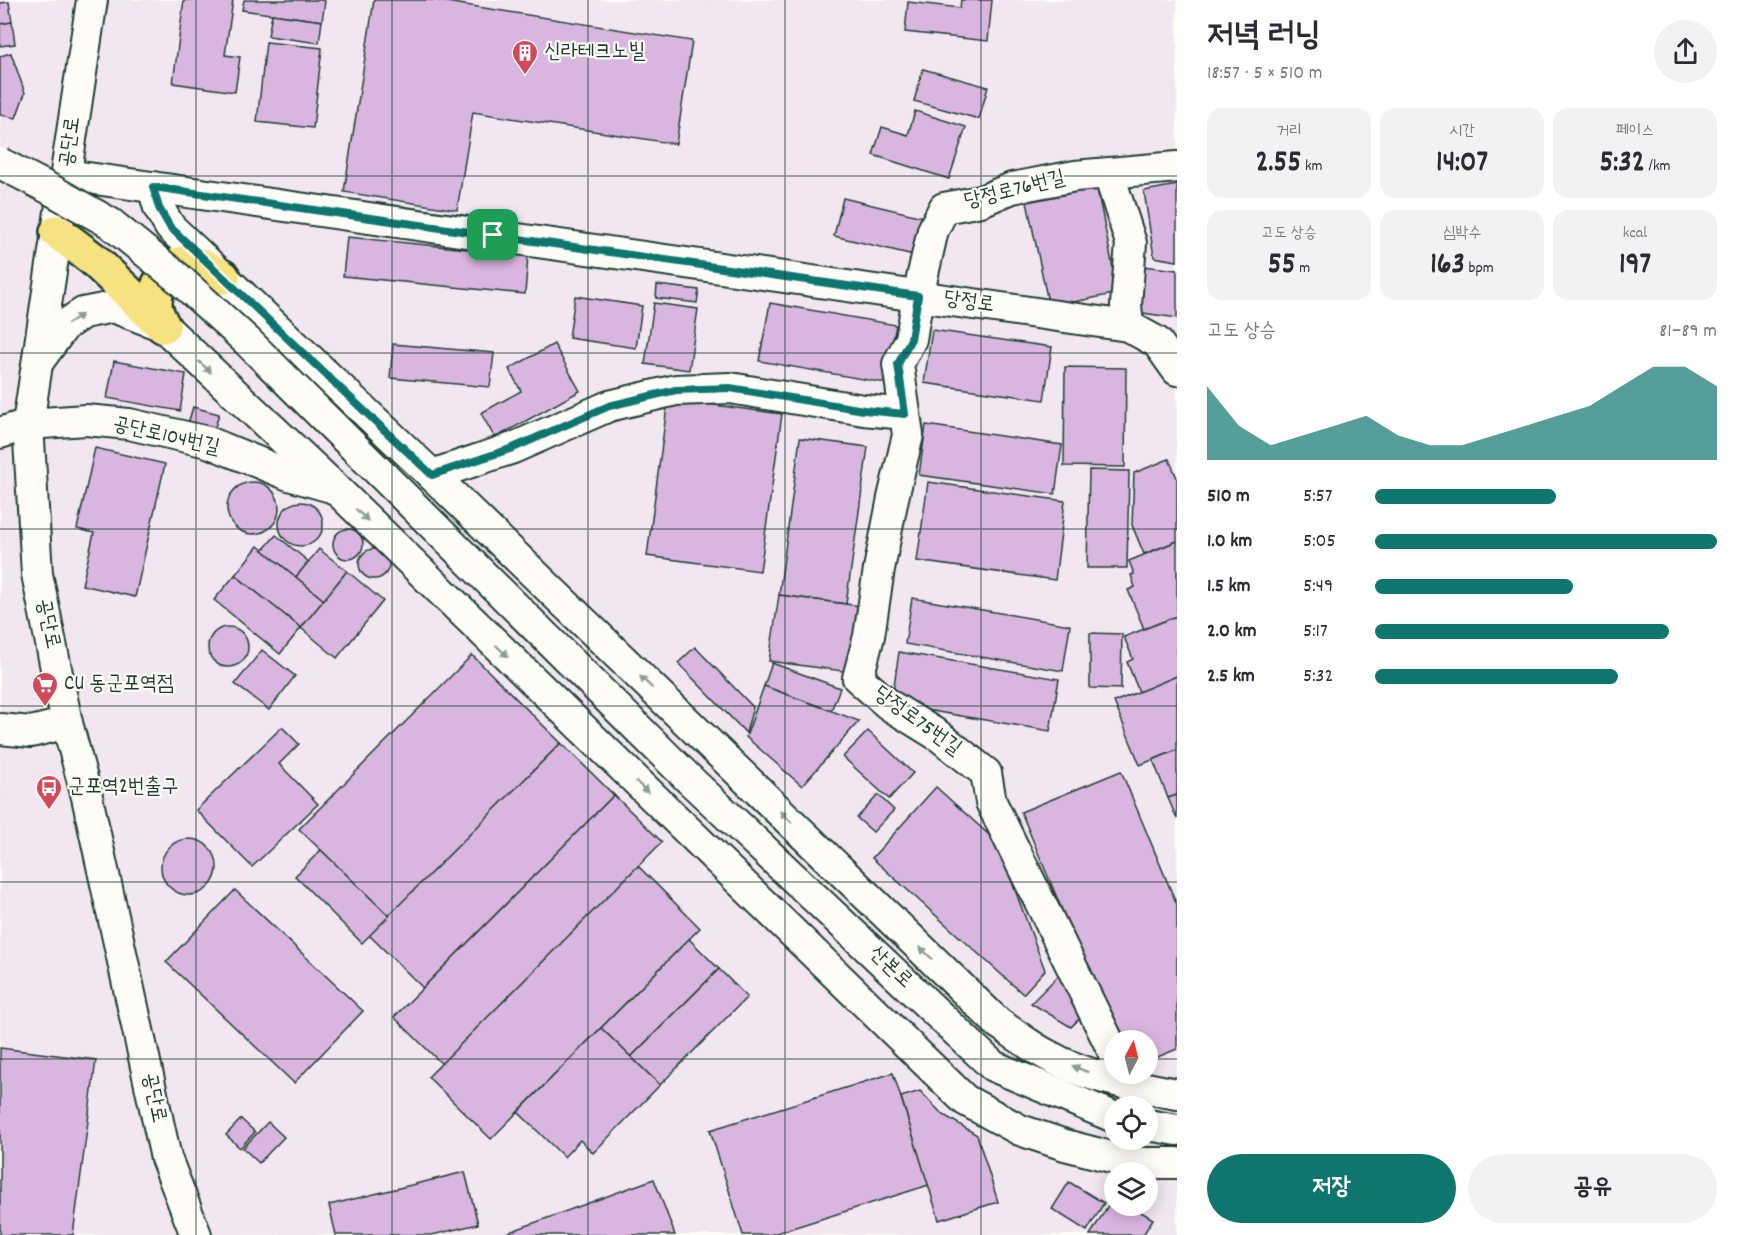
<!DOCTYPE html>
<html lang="ko">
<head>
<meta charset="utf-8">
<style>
  body { margin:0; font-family:Dekko,"Poor Story",sans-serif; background:#f2f2f3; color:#2b2b33; height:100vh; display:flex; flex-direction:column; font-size:22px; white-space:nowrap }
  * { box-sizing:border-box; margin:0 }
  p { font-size:20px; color:#7c7c81 }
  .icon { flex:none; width:33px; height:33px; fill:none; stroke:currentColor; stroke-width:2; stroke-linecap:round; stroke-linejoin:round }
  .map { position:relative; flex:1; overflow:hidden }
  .panel { display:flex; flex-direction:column; background:#fff; width:570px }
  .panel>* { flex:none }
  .needle { width:39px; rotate:7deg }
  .fabs { position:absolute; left:1104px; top:1030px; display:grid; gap:12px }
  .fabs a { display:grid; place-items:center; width:54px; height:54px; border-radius:50%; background:#fff; box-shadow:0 3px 15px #0003; font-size:30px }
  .pin { position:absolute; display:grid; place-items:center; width:51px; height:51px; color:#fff; margin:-26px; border-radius:12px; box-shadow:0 3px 9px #0006 }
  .round { display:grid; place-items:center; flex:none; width:63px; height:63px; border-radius:32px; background:#f2f2f3 }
  .overview { display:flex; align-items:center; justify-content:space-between; height:102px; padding:0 30px }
  h1 { font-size:33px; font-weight:800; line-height:45px }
  .metrics { display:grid; grid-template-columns:repeat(3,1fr); gap:9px; height:102px; padding:6px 30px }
  .metrics div { display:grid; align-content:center; border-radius:15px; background:#f2f2f3; text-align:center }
  .metrics b { font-size:30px; font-weight:800 }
  .metrics small { font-size:16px; font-weight:400 }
  .metrics p { font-size:16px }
  .chart { height:168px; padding:12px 30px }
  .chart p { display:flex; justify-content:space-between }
  .chart svg { width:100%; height:108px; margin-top:6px; fill:#0f766e; opacity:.7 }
  .button { display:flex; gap:12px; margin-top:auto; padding:12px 30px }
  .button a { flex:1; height:69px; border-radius:36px; background:#0f766e; color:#fff; font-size:24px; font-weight:800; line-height:69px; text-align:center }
  .button a+a { background:#f2f2f3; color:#2b2b33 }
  ul { padding:0 30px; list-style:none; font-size:20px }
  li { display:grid; grid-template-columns:96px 72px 1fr; align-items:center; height:45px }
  li i { height:15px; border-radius:8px; background:#0f766e }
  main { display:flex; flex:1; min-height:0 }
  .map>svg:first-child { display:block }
  .built { fill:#f2e7f0; fill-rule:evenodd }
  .building { fill:#d9b6e0; stroke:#1f3d34; stroke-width:1.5 }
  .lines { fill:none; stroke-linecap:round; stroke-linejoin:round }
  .minor-casing { stroke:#1f3d34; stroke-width:34 }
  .major-casing { stroke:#1f3d34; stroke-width:38 }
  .minor { stroke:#fdfcf7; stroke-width:30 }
  .major { stroke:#f7e281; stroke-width:33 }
  .minor-bridge-casing { stroke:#1f3d34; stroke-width:34; stroke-linecap:butt }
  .minor-bridge { stroke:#fdfcf7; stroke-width:30 }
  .oneway { fill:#8e9c96 }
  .route-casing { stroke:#fff; stroke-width:12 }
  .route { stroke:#0f766e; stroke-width:8 }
  .grid { fill:none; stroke:#1f3d34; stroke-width:1.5; stroke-opacity:0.55 }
  .labels { text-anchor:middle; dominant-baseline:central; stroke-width:4.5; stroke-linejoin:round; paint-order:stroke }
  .poi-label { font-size:21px; fill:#1f3d34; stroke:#fdfcf7; text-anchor:start }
  .street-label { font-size:21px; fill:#1f3d34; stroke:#fdfcf7 }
</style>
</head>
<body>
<main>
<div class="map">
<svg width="1177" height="1235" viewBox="0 0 1177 1235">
  <rect width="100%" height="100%" fill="#fdfcf7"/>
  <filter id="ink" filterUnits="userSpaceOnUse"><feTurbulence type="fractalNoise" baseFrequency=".0167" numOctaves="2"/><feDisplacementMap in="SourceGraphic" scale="12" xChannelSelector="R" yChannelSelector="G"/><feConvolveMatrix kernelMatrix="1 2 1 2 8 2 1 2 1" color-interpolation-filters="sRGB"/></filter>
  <g filter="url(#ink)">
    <path class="built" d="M 0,0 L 1177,0 L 1177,1235 L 0,1235 ZM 1114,1041 L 1148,1041 L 1148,1074 L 1114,1074 ZM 1114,1107 L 1148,1107 L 1148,1140 L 1114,1140 ZM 1114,1173 L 1148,1173 L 1148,1206 L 1114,1206 Z"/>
    <g class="building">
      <path d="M 184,0 L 233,0 L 225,55 L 240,57 L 235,92 L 173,83 Z"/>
      <path d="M 244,0 L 321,0 L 325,1 L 322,21 L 242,10 Z"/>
      <path d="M 374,0 L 434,0 L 692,41 L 676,144 L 473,112 L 457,210 L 344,192 Z"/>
      <path d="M 961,0 L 992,0 L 988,41 L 905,32 L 908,2 L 960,8 Z"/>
      <path d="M 9,2 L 12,22 L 0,24 L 0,3 Z"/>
      <path d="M 272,14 L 322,21 L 319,43 L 268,36 Z"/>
      <path d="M 12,22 L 15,44 L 0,46 L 0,24 Z"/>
      <path d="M 266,42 L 322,48 L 313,128 L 257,122 Z"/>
      <path d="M 11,53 L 25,93 L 16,118 L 0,115 L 0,56 Z"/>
      <path d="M 923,69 L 988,87 L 979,119 L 914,101 Z"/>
      <path d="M 915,111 L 966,127 L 949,179 L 873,155 L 882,127 L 908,135 Z"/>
      <path d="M 1177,185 L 1177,261 L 1154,257 L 1144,191 Z"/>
      <path d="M 1097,188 L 1118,293 L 1049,307 L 1027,202 Z"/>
      <path d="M 843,198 L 927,218 L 918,256 L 834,236 Z"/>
      <path d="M 347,237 L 528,255 L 525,294 L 343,276 Z"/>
      <path d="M 1142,266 L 1177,270 L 1177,318 L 1136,312 Z"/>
      <path d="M 657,285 L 699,290 L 697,303 L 656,298 Z"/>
      <path d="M 575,296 L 642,306 L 636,348 L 569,338 Z"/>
      <path d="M 654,303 L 698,309 L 689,370 L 645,364 Z"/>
      <path d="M 770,303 L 896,325 L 885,383 L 759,361 Z"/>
      <path d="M 932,330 L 1052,347 L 1044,400 L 924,383 Z"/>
      <path d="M 393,344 L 494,353 L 490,387 L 390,378 Z"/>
      <path d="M 554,344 L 580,391 L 495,438 L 481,413 L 521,391 L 509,369 Z"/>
      <path d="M 114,361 L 186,374 L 180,411 L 107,398 Z"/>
      <path d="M 1065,367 L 1126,368 L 1125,467 L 1064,466 Z"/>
      <path d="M 668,399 L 782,414 L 760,571 L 647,556 Z"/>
      <path d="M 193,407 L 219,414 L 213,434 L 187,427 Z"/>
      <path d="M 926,425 L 1062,445 L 1055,494 L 919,475 Z"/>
      <path d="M 800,438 L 868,447 L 846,604 L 779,595 Z"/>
      <path d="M 95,448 L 165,464 L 135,597 L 82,585 L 94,533 L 77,529 Z"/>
      <path d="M 1169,459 L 1177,478 L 1177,541 L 1144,554 L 1132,525 L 1134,473 Z"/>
      <path d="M 1089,470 L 1129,471 L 1127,568 L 1087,568 Z"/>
      <path d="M 928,482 L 1065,501 L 1055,580 L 917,561 Z"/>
      <circle cx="253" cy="508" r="26"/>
      <circle cx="301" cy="524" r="22"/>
      <circle cx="348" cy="544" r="15"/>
      <path d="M 276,535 L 309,562 L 296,577 L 263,550 Z"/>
      <path d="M 1177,541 L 1177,616 L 1144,629 L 1128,590 L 1135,587 L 1131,575 L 1134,574 L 1129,561 Z"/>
      <path d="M 258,546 L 324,600 L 301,628 L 235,575 Z"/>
      <path d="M 319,549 L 347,571 L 324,600 L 296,577 Z"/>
      <circle cx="374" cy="564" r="15"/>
      <path d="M 347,571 L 383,601 L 337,658 L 301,628 Z"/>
      <path d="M 235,575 L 301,628 L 280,654 L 214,600 Z"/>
      <path d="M 779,595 L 860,606 L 850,672 L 769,661 Z"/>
      <path d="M 912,598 L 1070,625 L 1063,671 L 905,644 Z"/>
      <path d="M 1177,616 L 1177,676 L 1139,692 L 1127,662 L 1133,659 L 1124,637 Z"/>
      <circle cx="228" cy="647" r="20"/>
      <path d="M 1090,633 L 1122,634 L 1121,689 L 1090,688 Z"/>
      <path d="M 695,647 L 753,707 L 746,733 L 678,663 Z"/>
      <path d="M 262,650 L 295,676 L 269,710 L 235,684 Z"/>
      <path d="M 899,652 L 1059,679 L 1050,731 L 920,709 L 893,692 Z"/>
      <path d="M 472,655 L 561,743 L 389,916 L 299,829 Z"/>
      <path d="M 772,663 L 840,688 L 831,711 L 764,686 Z"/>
      <path d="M 1177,676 L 1177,750 L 1140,765 L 1114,702 Z"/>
      <path d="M 764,686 L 859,721 L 802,786 L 746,737 Z"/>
      <path d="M 282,727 L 299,744 L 279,764 L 318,804 L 252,867 L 196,810 Z"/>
      <path d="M 868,731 L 913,773 L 889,799 L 843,757 Z"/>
      <path d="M 561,743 L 614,795 L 423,988 L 369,935 Z"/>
      <path d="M 1177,750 L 1177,795 L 1168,798 L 1153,760 Z"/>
      <path d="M 1121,771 L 1177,905 L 1177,1049 L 1148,1061 L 1148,1041 L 1117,1041 L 1021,812 Z"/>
      <path d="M 936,787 L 997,842 L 1045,970 L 1023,994 L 872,858 Z"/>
      <path d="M 614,795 L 662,842 L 442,1064 L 394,1017 Z"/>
      <path d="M 878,795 L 894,810 L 873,832 L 857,818 Z"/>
      <path d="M 1177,795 L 1177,819 L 1168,798 Z"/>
      <circle cx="189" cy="867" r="28"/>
      <path d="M 321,850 L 389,916 L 362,943 L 295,876 Z"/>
      <path d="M 638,866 L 700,928 L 491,1139 L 428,1077 Z"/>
      <path d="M 235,890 L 363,1011 L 294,1083 L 166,962 Z"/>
      <path d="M 689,939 L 719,969 L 631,1057 L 601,1028 Z"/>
      <path d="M 719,969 L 747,997 L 660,1085 L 631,1057 Z"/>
      <path d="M 1063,971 L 1084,1014 L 1071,1027 L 1031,1003 Z"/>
      <path d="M 601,1028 L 660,1085 L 593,1153 L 580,1140 L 564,1157 L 518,1112 Z"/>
      <path d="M 0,1048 L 96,1060 L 73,1235 L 0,1235 Z"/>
      <path d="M 893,1073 L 929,1185 L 770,1235 L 743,1235 L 710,1130 Z"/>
      <path d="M 920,1091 L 942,1114 L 977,1135 L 998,1202 L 939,1220 L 901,1097 Z"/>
      <path d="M 241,1119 L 255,1132 L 240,1148 L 226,1135 Z"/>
      <path d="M 268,1122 L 284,1137 L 259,1163 L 243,1148 Z"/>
      <path d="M 465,1172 L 478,1224 L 432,1235 L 336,1235 L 329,1205 Z"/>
      <path d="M 654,1179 L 675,1235 L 501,1235 Z"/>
      <path d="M 1069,1182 L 1104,1203 L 1087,1231 L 1052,1209 Z"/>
      <path d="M 1114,1196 L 1114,1206 L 1131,1206 L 1153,1219 L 1143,1235 L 1090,1235 Z"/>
    </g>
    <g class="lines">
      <defs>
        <g id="minor">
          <path d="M 92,0 L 28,424 L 37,574 L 67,723 L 87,797 L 166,1158 L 196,1235"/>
          <path d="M 1110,173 L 1112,184 L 1131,243 L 1126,305 L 1128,326"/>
          <path d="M 67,175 L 1128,326 L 1157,342 L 1177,370"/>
          <path d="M 153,187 L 159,208 L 170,227 L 432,475 L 998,1023 C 1015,1034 1031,1047 1049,1056 C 1083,1076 1138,1087 1177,1094"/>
          <path d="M 38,362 L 65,325 L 83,313 L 113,307 L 163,326 L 334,487 L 965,1100 L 1020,1130 L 1065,1145 L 1134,1163 L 1177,1163"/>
          <path d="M 0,433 L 28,424 L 86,420 L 129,424 L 208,442 L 289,475 L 331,487"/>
          <path d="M 432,475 L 513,448 L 609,406 L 676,390 L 730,388 L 864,410 L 905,414"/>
          <path d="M 0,729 L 31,732 L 67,723"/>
          <path d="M 690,780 L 993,1066 L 1114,1117"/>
          <path d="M 1114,1053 L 991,802 L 986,773 L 939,736 L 889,705 L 858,678 L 869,636 L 879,569 L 893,498 L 908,435 L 898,364 L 911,339 L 918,296 L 933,230 L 944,208 L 981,201 L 1012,188 L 1075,176 L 1177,167"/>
          <path d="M 1148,1125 L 1177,1130"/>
        </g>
        <g id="major">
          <path d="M 57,232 L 93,259 L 163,326"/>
          <path d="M 163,326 C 160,320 155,311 155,304 C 155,287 165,266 183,263 C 197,260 211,271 223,277"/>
        </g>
      </defs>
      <use href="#minor" class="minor-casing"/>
      <use href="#major" class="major-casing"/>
      <use href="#minor" class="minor"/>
      <use href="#major" class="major"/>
      <defs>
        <path id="minor-bridge" d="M 0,163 L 48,188 L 110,223 L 178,278 L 247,341 L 690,780"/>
      </defs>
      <use href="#minor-bridge" class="minor-bridge-casing"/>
      <use href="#minor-bridge" class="minor-bridge"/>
    </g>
    <defs><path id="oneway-solid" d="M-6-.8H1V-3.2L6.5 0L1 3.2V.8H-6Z" transform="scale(1.5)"/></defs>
    <g class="oneway">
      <use href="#oneway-solid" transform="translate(75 319) rotate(-33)"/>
      <use href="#oneway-solid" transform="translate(205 367) rotate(43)"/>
      <use href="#oneway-solid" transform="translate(362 515) rotate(44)"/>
      <use href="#oneway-solid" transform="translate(502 651) rotate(44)"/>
      <use href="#oneway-solid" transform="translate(646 682) rotate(-136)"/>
      <use href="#oneway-solid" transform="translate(642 787) rotate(44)"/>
      <use href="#oneway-solid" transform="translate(786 817) rotate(-136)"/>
      <use href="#oneway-solid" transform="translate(926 953) rotate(-136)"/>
      <use href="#oneway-solid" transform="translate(1080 1069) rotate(-158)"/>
    </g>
  </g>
  <g class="lines" filter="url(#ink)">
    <defs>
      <path id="route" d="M 153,187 L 918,296 L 911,339 L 898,364 L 905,414 L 864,410 L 730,388 L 676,390 L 609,406 L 513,448 L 432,475 L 170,227 L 159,208 Z"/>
    </defs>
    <use href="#route" class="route-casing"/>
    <use href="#route" class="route"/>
  </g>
  <path class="grid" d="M 196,0 L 196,1235M 392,0 L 392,1235M 588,0 L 588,1235M 785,0 L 785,1235M 981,0 L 981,1235M 0,176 L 1177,176M 0,353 L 1177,353M 0,529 L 1177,529M 0,706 L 1177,706M 0,882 L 1177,882M 0,1059 L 1114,1059M 1148,1059 L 1177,1059"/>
  <defs>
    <symbol id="building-pin" viewBox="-11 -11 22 30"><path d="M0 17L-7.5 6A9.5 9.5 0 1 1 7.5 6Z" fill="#d1495b" stroke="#fdfcf7"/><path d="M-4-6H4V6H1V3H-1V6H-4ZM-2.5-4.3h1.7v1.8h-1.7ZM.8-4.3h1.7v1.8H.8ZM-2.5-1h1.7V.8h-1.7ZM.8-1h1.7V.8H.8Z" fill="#fff"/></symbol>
    <symbol id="supermarket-pin" viewBox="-11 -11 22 30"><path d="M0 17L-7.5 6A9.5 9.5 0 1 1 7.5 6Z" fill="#d1495b" stroke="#fdfcf7"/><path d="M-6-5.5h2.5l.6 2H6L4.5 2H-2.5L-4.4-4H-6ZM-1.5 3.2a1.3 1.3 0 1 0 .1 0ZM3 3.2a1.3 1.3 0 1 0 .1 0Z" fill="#fff"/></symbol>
    <symbol id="bus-pin" viewBox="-11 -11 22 30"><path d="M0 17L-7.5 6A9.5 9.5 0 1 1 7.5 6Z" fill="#d1495b" stroke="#fdfcf7"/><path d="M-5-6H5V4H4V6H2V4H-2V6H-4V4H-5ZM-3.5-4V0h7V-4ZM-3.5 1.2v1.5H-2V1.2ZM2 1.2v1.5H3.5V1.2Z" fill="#fff"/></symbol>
  </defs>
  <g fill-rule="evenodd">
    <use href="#building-pin" x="510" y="38" width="30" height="40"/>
    <use href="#supermarket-pin" x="30" y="670" width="30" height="40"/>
    <use href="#bus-pin" x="34" y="773" width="30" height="40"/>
  </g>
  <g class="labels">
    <g class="poi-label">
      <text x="544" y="53">신라테크노빌</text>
      <text x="64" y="685">CU 동군포역점</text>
      <text x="68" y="788">군포역2번출구</text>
    </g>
    <g class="street-label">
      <text transform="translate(71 142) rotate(-82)">공단로</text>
      <text transform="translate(1015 191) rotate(-14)">당정로76번길</text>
      <text transform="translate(969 303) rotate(8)">당정로</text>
      <text transform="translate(166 437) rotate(13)">공단로104번길</text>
      <text transform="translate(47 624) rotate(78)">공단로</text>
      <text transform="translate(917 722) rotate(36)">당정로75번길</text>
      <text transform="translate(890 968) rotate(43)">산본로</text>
      <text transform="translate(153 1098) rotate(78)">공단로</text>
    </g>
  </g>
</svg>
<div class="fabs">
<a><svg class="needle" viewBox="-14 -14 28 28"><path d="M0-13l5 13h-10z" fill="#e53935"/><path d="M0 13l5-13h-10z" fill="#7c7c81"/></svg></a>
<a><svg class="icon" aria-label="locate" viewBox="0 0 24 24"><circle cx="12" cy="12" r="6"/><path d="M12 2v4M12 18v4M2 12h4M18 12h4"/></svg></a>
<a><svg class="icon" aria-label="layers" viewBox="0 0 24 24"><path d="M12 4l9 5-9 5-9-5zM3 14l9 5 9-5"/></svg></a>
</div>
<div class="pin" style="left:493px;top:235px;background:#1e9e55"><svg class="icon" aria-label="arrive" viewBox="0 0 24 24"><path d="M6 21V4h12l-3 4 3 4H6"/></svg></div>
</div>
<section class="panel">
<div class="overview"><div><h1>저녁 러닝</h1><p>18:57 · 5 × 510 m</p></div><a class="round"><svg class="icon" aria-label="share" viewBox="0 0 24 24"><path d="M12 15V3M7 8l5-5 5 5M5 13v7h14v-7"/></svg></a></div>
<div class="metrics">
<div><p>거리</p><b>2.55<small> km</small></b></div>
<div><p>시간</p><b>14:07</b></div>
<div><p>페이스</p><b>5:32<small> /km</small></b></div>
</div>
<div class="metrics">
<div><p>고도 상승</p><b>55<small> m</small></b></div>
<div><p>심박수</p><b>163<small> bpm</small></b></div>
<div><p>kcal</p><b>197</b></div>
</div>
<div class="chart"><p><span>고도 상승</span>81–89 m</p>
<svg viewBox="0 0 160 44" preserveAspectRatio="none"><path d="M0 44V14L10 30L20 38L30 34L40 30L50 26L60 34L70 38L80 38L90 34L100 30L110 26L120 22L130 14L140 6L150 6L160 14V44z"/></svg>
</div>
<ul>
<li><b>510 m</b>5:57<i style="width:53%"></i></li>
<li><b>1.0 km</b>5:05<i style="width:100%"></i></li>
<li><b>1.5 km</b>5:49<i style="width:58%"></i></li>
<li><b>2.0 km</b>5:17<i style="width:86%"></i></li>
<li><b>2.5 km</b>5:32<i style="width:71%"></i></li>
</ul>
<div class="button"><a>저장</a><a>공유</a></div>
</section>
</main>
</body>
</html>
